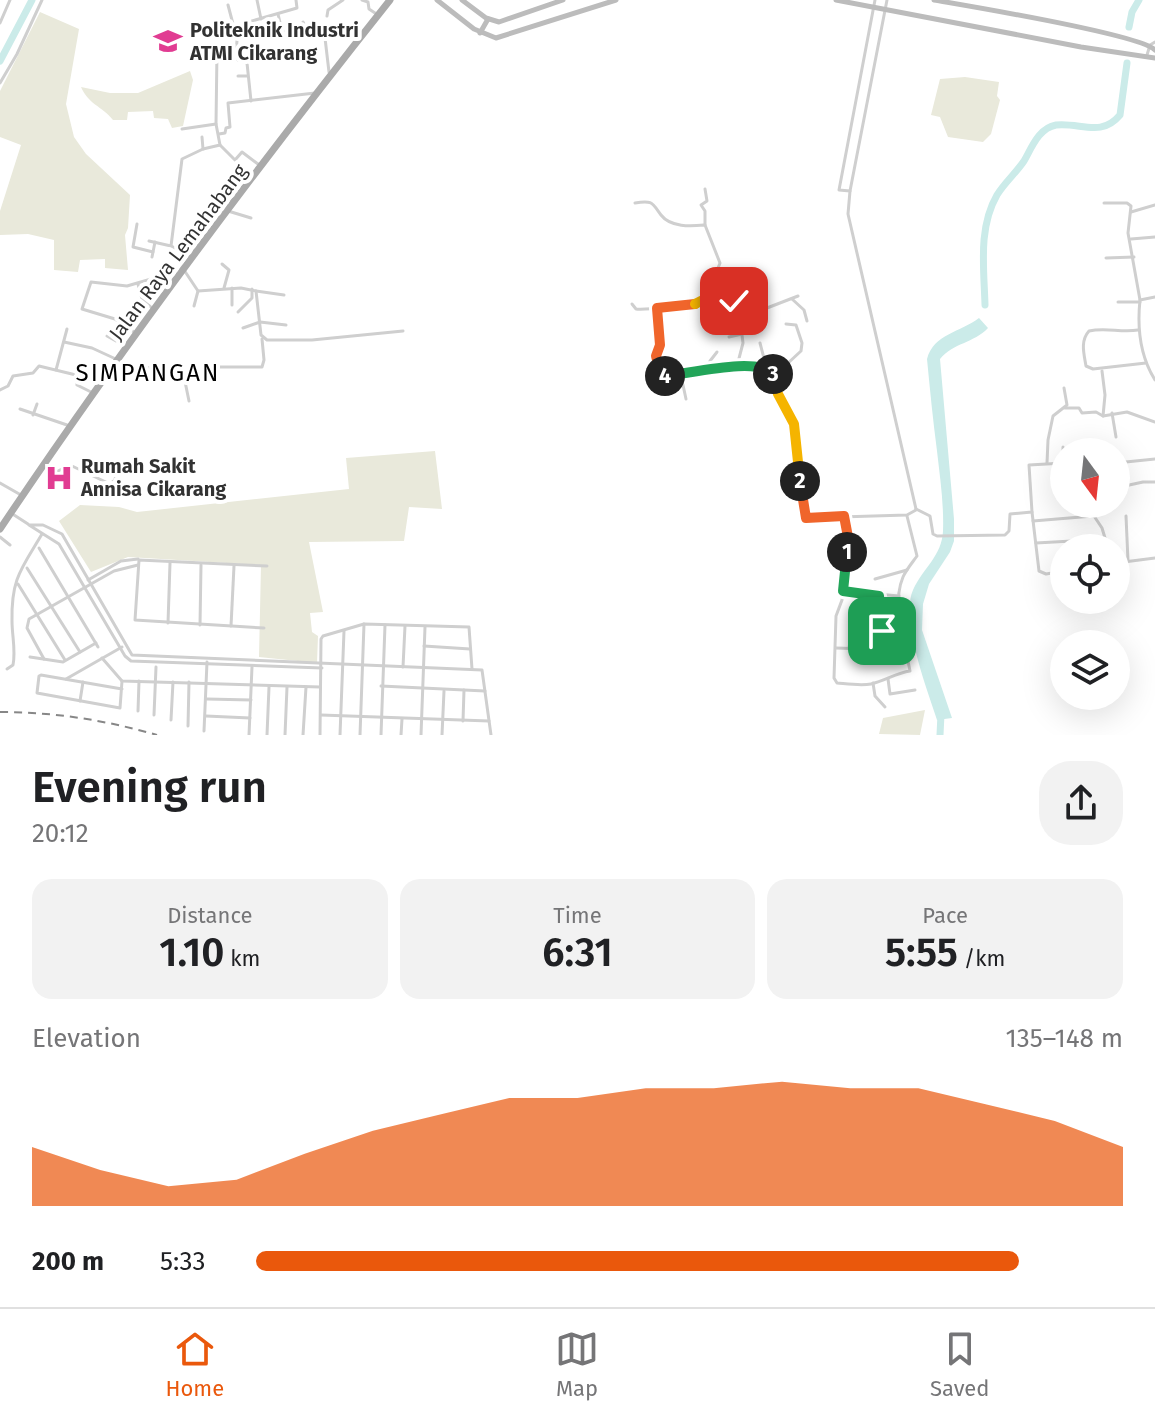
<!DOCTYPE html>
<html lang="en">
<head>
<meta charset="utf-8">
<style>
  body { margin:0; font-family:"Fira Sans",sans-serif; background:#f2f2f2; color:#202124; height:100vh; display:flex; flex-direction:column; font-size:30px; white-space:nowrap }
  * { box-sizing:border-box; margin:0 }
  p { font-size:26px; color:#757577 }
  .icon { flex:none; width:44px; height:44px; fill:none; stroke:currentColor; stroke-width:2; stroke-linecap:round; stroke-linejoin:round }
  .map { position:relative; height:735px; overflow:hidden }
  .panel { display:flex; flex-direction:column; background:#fff; flex:1 }
  .panel>* { flex:none }
  .needle { width:52px; rotate:165deg }
  .tools { position:absolute; left:1050px; top:438px; display:grid; gap:16px }
  .tools a { display:grid; place-items:center; width:80px; height:80px; border-radius:50%; background:#fff; box-shadow:0 8px 32px #0002; font-size:40px }
  .pin { position:absolute; display:grid; place-items:center; width:68px; height:68px; color:#fff; margin:-34px; border-radius:16px; box-shadow:0 4px 12px #0006 }
  .km { position:absolute; width:40px; height:40px; margin:-20px; border-radius:50%; background:#222; color:#fff; font-size:22px; line-height:40px; text-align:center }
  .round { display:grid; place-items:center; flex:none; width:84px; height:84px; border-radius:32px; background:#f2f2f2 }
  .overview { display:flex; align-items:center; justify-content:space-between; height:136px; padding:0 32px }
  h1 { font-size:44px; font-weight:600; line-height:60px }
  .stats { display:grid; grid-template-columns:repeat(3,1fr); gap:12px; height:136px; padding:8px 32px }
  .stats div { display:grid; align-content:center; border-radius:20px; background:#f2f2f2; text-align:center }
  .stats b { font-size:40px; font-weight:600 }
  .stats small { font-size:22px; font-weight:400 }
  .stats p { font-size:22px }
  .chart { height:224px; padding:16px 32px }
  .chart p { display:flex; justify-content:space-between }
  .chart svg { width:100%; height:144px; margin-top:8px; fill:#ea580c; opacity:.7 }
  ul { padding:0 32px; list-style:none; font-size:26px }
  li { display:grid; grid-template-columns:128px 96px 1fr; align-items:center; height:60px }
  li i { height:20px; border-radius:10px; background:#ea580c }
  .menu { display:flex; justify-content:space-around; align-items:center; height:112px; border-top:2px solid #e0e0e0; background:#fff; font-size:22px; color:#757577 }
  .menu a { display:grid; justify-items:center; gap:4px }
  .menu .current { color:#ea580c }
  .map>svg:first-child { display:block }
  .green { fill:#e9e9db }
  .water { fill:#cbebe9 }
  .lines { fill:none; stroke-linecap:round; stroke-linejoin:round }
  .river { stroke:#cbebe9; stroke-width:7 }
  .minor { stroke:#cfcfcf; stroke-width:3 }
  .secondary { stroke:#bcbcbc; stroke-width:5 }
  .primary { stroke:#aaa; stroke-width:7 }
  .rail { stroke:#878787; stroke-width:2; stroke-dasharray:8 6; stroke-linecap:butt }
  .split-1-casing { stroke:#fff; stroke-width:16 }
  .split-2-casing { stroke:#fff; stroke-width:16 }
  .split-3-casing { stroke:#fff; stroke-width:16 }
  .split-4-casing { stroke:#fff; stroke-width:16 }
  .split-5-casing { stroke:#fff; stroke-width:16 }
  .split-6-casing { stroke:#fff; stroke-width:16 }
  .split-1 { stroke:#22a559; stroke-width:10 }
  .split-2 { stroke:#f0652b; stroke-width:10 }
  .split-3 { stroke:#f5b400; stroke-width:10 }
  .split-4 { stroke:#22a559; stroke-width:10 }
  .split-5 { stroke:#f0652b; stroke-width:10 }
  .split-6 { stroke:#f5b400; stroke-width:10 }
  .labels { text-anchor:middle; dominant-baseline:central; stroke-width:8; stroke-linejoin:round; paint-order:stroke }
  .poi-label { font-size:20px; font-weight:bold; fill:#323232; stroke:#fff; text-anchor:start }
  .street-label { font-size:20px; fill:#323232; stroke:#fff }
  .quarter-label { font-size:24px; letter-spacing:2px; fill:#000; stroke:#fff }
</style>
</head>
<body>
<div class="map">
<svg width="1155" height="735" viewBox="0 0 1155 735">
  <rect width="100%" height="100%" fill="#fff"/>
  <g class="green">
    <path d="M 40,12 L 79,29 L 66,104 L 74,137 L 86,154 L 130,195 L 128,228 L 125,235 L 128,270 L 105,268 L 105,259 L 80,260 L 78,272 L 54,270 L 54,240 L 28,234 L 0,235 L 0,211 L 21,145 L 0,137 L 0,91 Z"/>
    <path d="M 190,71 L 193,80 L 183,126 L 172,128 L 168,119 L 154,118 L 153,111 L 128,112 L 127,120 L 113,120 C 102,106 89,105 81,87 L 110,93 L 138,93 Z"/>
    <path d="M 965,77 L 999,82 L 997,96 L 1000,100 L 991,134 L 983,142 L 948,137 L 940,117 L 931,115 L 940,79 Z"/>
    <path d="M 435,451 L 442,509 L 409,507 L 404,541 L 309,542 L 323,612 L 310,613 L 312,632 L 318,636 L 317,663 L 259,657 L 261,565 L 128,557 L 91,572 L 59,521 L 80,505 L 119,507 L 137,512 L 349,489 L 346,458 Z"/>
    <path d="M 925,710 L 920,735 L 879,734 L 883,718 Z"/>
  </g>
  <path class="water" d="M 979,318 L 988,328 C 974,343 953,343 940,359 L 954,519 L 954,541 L 950,552 L 929,584 L 923,604 L 922,630 L 952,718 L 937,720 C 927,689 900,619 913,590 C 923,568 942,556 943,531 C 944,504 940,478 937,451 C 933,421 930,390 927,359 C 933,334 961,332 979,318 Z"/>
  <g class="lines">
    <g class="river">
      <path d="M 1129,27 L 1132,12 L 1139,0"/>
      <path d="M 0,61 L 32,0"/>
      <path d="M 985,305 C 984,268 978,228 997,195 C 1005,182 1016,173 1024,161 C 1032,147 1039,128 1056,125 C 1080,122 1101,138 1120,115 L 1127,63"/>
      <path d="M 940,735 L 941,714"/>
    </g>
    <g class="minor">
      <path d="M 257,0 L 261,19"/>
      <path d="M 362,0 L 368,2 L 369,9 L 378,15"/>
      <path d="M 887,0 L 850,191 L 848,214 L 916,509"/>
      <path d="M 228,5 L 233,24 L 238,25 L 297,8 L 296,0"/>
      <path d="M 278,14 L 282,31"/>
      <path d="M 327,16 L 328,10 L 343,0"/>
      <path d="M 303,22 L 308,32"/>
      <path d="M 0,23 L 10,0"/>
      <path d="M 238,25 L 236,55 L 238,60 L 247,63 L 251,101"/>
      <path d="M 274,34 L 291,29 L 325,38 L 329,72"/>
      <path d="M 1147,55 L 1150,45 L 1155,42"/>
      <path d="M 238,76 L 247,76"/>
      <path d="M 0,83 L 17,54 L 42,0"/>
      <path d="M 182,129 L 216,124"/>
      <path d="M 219,134 L 225,133 L 226,128 L 230,127 L 228,103 L 315,93"/>
      <path d="M 202,137 L 203,149"/>
      <path d="M 220,145 L 235,160 L 242,152 L 258,164"/>
      <path d="M 705,189 L 707,201 L 701,205 L 705,211 L 705,225"/>
      <path d="M 850,191 L 839,190 L 875,0"/>
      <path d="M 635,203 C 653,200 652,203 661,215 C 671,228 692,226 705,225 L 720,263 L 716,273 L 738,299 L 749,299 L 755,306 L 767,308 L 798,296"/>
      <path d="M 1104,203 L 1127,203 L 1131,206 L 1128,233 L 1140,300"/>
      <path d="M 228,211 L 251,218"/>
      <path d="M 1131,212 L 1155,205"/>
      <path d="M 137,224 L 133,247 L 153,252"/>
      <path d="M 1131,239 L 1155,237"/>
      <path d="M 149,241 L 171,246 L 190,255"/>
      <path d="M 171,246 L 182,159 L 203,149 L 220,145 L 216,124 L 217,51 L 236,50"/>
      <path d="M 152,257 L 155,242"/>
      <path d="M 1106,258 L 1134,257"/>
      <path d="M 222,264 L 229,270 L 224,288"/>
      <path d="M 184,270 L 198,291 L 241,288 L 256,291 L 261,335 L 267,340 L 312,340 L 403,331"/>
      <path d="M 138,284 L 142,299 L 152,308"/>
      <path d="M 232,288 L 232,305"/>
      <path d="M 256,291 L 284,295"/>
      <path d="M 1155,297 L 1140,300 C 1137,328 1140,356 1155,380"/>
      <path d="M 792,299 L 804,310 L 807,321"/>
      <path d="M 719,302 L 738,299"/>
      <path d="M 1118,302 L 1140,302"/>
      <path d="M 632,304 L 636,309 C 643,310 694,306 700,303 C 713,297 726,288 740,283"/>
      <path d="M 194,306 L 198,291"/>
      <path d="M 755,306 L 757,323"/>
      <path d="M 657,308 L 660,345 L 656,356 L 661,375 L 697,373 L 722,366 L 763,367 L 771,371 L 777,392 L 784,400 L 795,429 L 801,494 L 806,518 L 907,515 L 916,510"/>
      <path d="M 238,312 L 252,298 L 252,289"/>
      <path d="M 243,328 L 260,322 L 286,325"/>
      <path d="M 1138,330 C 1121,333 1106,327 1089,331 C 1080,341 1084,354 1086,366 L 1093,369 L 1146,363"/>
      <path d="M 134,332 L 115,319 L 82,309 L 91,282 L 127,286 L 158,277 L 171,282"/>
      <path d="M 107,336 L 125,346"/>
      <path d="M 729,337 L 742,334"/>
      <path d="M 64,342 L 92,348 L 118,360"/>
      <path d="M 760,343 L 766,366"/>
      <path d="M 116,363 L 129,368 L 182,367 L 189,401"/>
      <path d="M 737,366 L 743,343 L 741,327"/>
      <path d="M 155,367 L 156,381"/>
      <path d="M 215,367 L 262,367 L 264,360 L 262,339"/>
      <path d="M 709,369 L 710,361 L 717,352"/>
      <path d="M 56,370 L 67,329"/>
      <path d="M 1102,371 L 1105,395 L 1103,416"/>
      <path d="M 674,375 L 683,385 L 686,399"/>
      <path d="M 775,382 L 787,364 L 801,351 L 802,343 L 796,325 L 786,324"/>
      <path d="M 0,390 L 8,386 L 13,376 L 33,373 L 39,366 L 76,375 L 77,385 L 93,393"/>
      <path d="M 1065,408 L 1079,408 L 1082,413 L 1096,412 L 1103,416 L 1127,412 L 1155,422"/>
      <path d="M 20,409 L 67,425"/>
      <path d="M 1112,413 L 1116,437"/>
      <path d="M 33,415 L 37,404"/>
      <path d="M 1047,463 L 1048,440 L 1053,416 L 1067,405 L 1064,388"/>
      <path d="M 1063,463 L 1063,447"/>
      <path d="M 1116,463 L 1155,459"/>
      <path d="M 44,466 L 54,471"/>
      <path d="M 58,471 L 62,469 L 68,473 L 72,466 L 110,484 L 115,480 L 117,467"/>
      <path d="M 1116,480 L 1120,487 L 1143,482 L 1155,482"/>
      <path d="M 0,483 L 21,495"/>
      <path d="M 916,509 L 930,516 L 933,534 L 937,536 L 1005,535 L 1009,531 L 1010,514 L 1032,512 L 1029,465 L 1064,463"/>
      <path d="M 1032,512 L 1039,571 L 1046,574 L 1064,571"/>
      <path d="M 11,513 L 28,524"/>
      <path d="M 844,516 L 848,541 L 842,600 L 836,616 L 834,678 L 837,683 C 848,684 861,686 871,684 C 885,681 896,673 910,671 C 905,643 891,605 903,577 C 906,570 912,563 917,556 L 907,516"/>
      <path d="M 1094,516 L 1102,528 L 1108,548"/>
      <path d="M 1126,516 L 1128,561"/>
      <path d="M 1033,521 L 1093,516 L 1104,504"/>
      <path d="M 0,537 L 10,545"/>
      <path d="M 1036,543 L 1072,541 L 1079,548"/>
      <path d="M 39,548 L 98,647"/>
      <path d="M 1116,563 L 1155,558"/>
      <path d="M 27,568 L 80,652"/>
      <path d="M 875,579 L 907,570"/>
      <path d="M 88,580 L 121,561 L 138,559"/>
      <path d="M 18,584 L 65,660"/>
      <path d="M 880,590 L 880,621 L 886,662"/>
      <path d="M 843,591 L 899,596"/>
      <path d="M 168,623 L 170,563"/>
      <path d="M 200,625 L 201,565"/>
      <path d="M 231,626 L 234,566"/>
      <path d="M 264,628 L 135,620 L 139,560 L 267,566"/>
      <path d="M 424,646 L 470,649"/>
      <path d="M 836,648 L 867,649"/>
      <path d="M 849,649 L 850,641 L 860,640 L 862,637 L 882,637 L 900,633"/>
      <path d="M 30,657 L 63,662 L 96,643"/>
      <path d="M 102,658 L 122,681 L 320,687"/>
      <path d="M 44,659 L 27,628 L 29,619 L 114,571 L 138,565"/>
      <path d="M 403,667 L 405,626"/>
      <path d="M 322,668 L 131,661 L 125,656 L 59,544 L 29,525 L 43,525 L 62,534 L 132,655 L 482,670 L 491,735"/>
      <path d="M 7,669 L 13,665 C 16,651 12,636 12,621 C 11,578 22,568 42,534"/>
      <path d="M 66,679 L 122,647"/>
      <path d="M 888,679 L 890,694 L 915,690"/>
      <path d="M 873,683 L 875,696 L 885,707"/>
      <path d="M 381,686 L 485,691"/>
      <path d="M 122,689 L 41,675 L 39,676 L 37,693 L 120,708 L 122,681"/>
      <path d="M 207,699 L 251,700"/>
      <path d="M 80,701 L 83,682"/>
      <path d="M 138,711 L 139,681"/>
      <path d="M 154,715 L 156,667"/>
      <path d="M 321,715 L 489,721"/>
      <path d="M 206,716 L 250,718"/>
      <path d="M 171,720 L 173,682"/>
      <path d="M 463,721 L 464,690"/>
      <path d="M 188,726 L 189,682"/>
      <path d="M 204,731 L 207,662"/>
      <path d="M 249,735 L 252,667"/>
      <path d="M 267,735 L 269,687"/>
      <path d="M 285,735 L 287,687"/>
      <path d="M 303,735 L 306,687"/>
      <path d="M 320,735 L 321,639 L 323,636 L 364,624 L 469,627 L 472,669"/>
      <path d="M 340,735 L 344,631"/>
      <path d="M 360,735 L 364,624"/>
      <path d="M 381,735 L 385,625"/>
      <path d="M 401,735 L 402,719"/>
      <path d="M 421,735 L 425,627"/>
      <path d="M 442,735 L 444,691"/>
    </g>
    <g class="secondary">
      <path d="M 437,0 L 474,29 L 496,38 L 616,0"/>
      <path d="M 462,0 L 486,18 L 499,22 L 563,0"/>
      <path d="M 836,0 L 1081,47 L 1155,58"/>
      <path d="M 934,0 C 968,6 1139,34 1155,50"/>
      <path d="M 480,33 L 488,19"/>
    </g>
    <path class="primary" d="M 0,529 C 122,347 254,171 390,0"/>
    <path class="rail" d="M 0,712 C 54,712 105,720 157,735"/>
  </g>
  <g class="lines">
    <defs>
      <path id="split-1" d="M 847,552 L 843,591 L 879,596 L 882,631"/>
      <path id="split-2" d="M 800,481 L 806,518 L 844,516 L 848,537 L 847,552"/>
      <path id="split-3" d="M 773,374 L 778,394 L 794,424 L 800,481"/>
      <path id="split-4" d="M 665,376 C 689,374 758,356 773,374"/>
      <path id="split-5" d="M 665,376 L 661,375 L 656,356 L 660,345 L 657,308 L 695,304"/>
      <path id="split-6" d="M 695,304 L 727,288 L 734,296 L 734,301"/>
    </defs>
    <use href="#split-1" class="split-1-casing"/>
    <use href="#split-2" class="split-2-casing"/>
    <use href="#split-3" class="split-3-casing"/>
    <use href="#split-4" class="split-4-casing"/>
    <use href="#split-5" class="split-5-casing"/>
    <use href="#split-6" class="split-6-casing"/>
    <use href="#split-1" class="split-1"/>
    <use href="#split-2" class="split-2"/>
    <use href="#split-3" class="split-3"/>
    <use href="#split-4" class="split-4"/>
    <use href="#split-5" class="split-5"/>
    <use href="#split-6" class="split-6"/>
  </g>
  <defs>
    <symbol id="university-bare" viewBox="-9 -9 18 18"><path d="M0-5L7-2L0 1L-7-2ZM-4 1L0 2.5L4 1V4Q0 6-4 4Z" fill="#e13c92" stroke="#fff" stroke-width="2.5" paint-order="stroke"/></symbol>
    <symbol id="hospital-bare" viewBox="-9 -9 18 18"><path d="M-5-5h3v3.5h4V-5h3V5h-3V1.5h-4V5h-3Z" fill="#e13c92" stroke="#fff" stroke-width="2.5" paint-order="stroke"/></symbol>
  </defs>
  <g fill-rule="evenodd">
    <use href="#university-bare" x="148" y="21" width="40" height="40"/>
    <use href="#hospital-bare" x="39" y="458" width="40" height="40"/>
  </g>
  <g class="labels">
    <g class="poi-label">
      <text x="190" y="30">Politeknik Industri<tspan x="190" dy="23">ATMI Cikarang</tspan></text>
      <text x="81" y="466">Rumah Sakit<tspan x="81" dy="23">Annisa Cikarang</tspan></text>
    </g>
    <g class="street-label">
      <text transform="translate(178 252) rotate(-53)">Jalan Raya Lemahabang</text>
    </g>
    <g class="quarter-label">
      <text x="148" y="373">SIMPANGAN</text>
    </g>
  </g>
</svg>
<div class="tools">
<a><svg class="needle" viewBox="-14 -14 28 28"><path d="M0-13l5 13h-10z" fill="#e53935"/><path d="M0 13l5-13h-10z" fill="#757577"/></svg></a>
<a><svg class="icon" aria-label="locate" viewBox="0 0 24 24"><circle cx="12" cy="12" r="6"/><path d="M12 2v4M12 18v4M2 12h4M18 12h4"/></svg></a>
<a><svg class="icon" aria-label="layers" viewBox="0 0 24 24"><path d="M12 4l9 5-9 5-9-5zM3 14l9 5 9-5"/></svg></a>
</div>
<div class="pin" style="left:882px;top:631px;background:#1e9e55"><svg class="icon" aria-label="arrive" viewBox="0 0 24 24"><path d="M6 21V4h12l-3 4 3 4H6"/></svg></div>
<div class="pin" style="left:734px;top:301px;background:#d93025"><svg class="icon" aria-label="check" viewBox="0 0 24 24"><path d="M5 12l5 5 9-10"/></svg></div>
<b class="km" style="left:847px;top:552px">1</b>
<b class="km" style="left:800px;top:481px">2</b>
<b class="km" style="left:773px;top:374px">3</b>
<b class="km" style="left:665px;top:376px">4</b>
</div>
<section class="panel">
<div class="overview"><div><h1>Evening run</h1><p>20:12</p></div><a class="round"><svg class="icon" aria-label="share" viewBox="0 0 24 24"><path d="M12 15V3M7 8l5-5 5 5M5 13v7h14v-7"/></svg></a></div>
<div class="stats">
<div><p>Distance</p><b>1.10<small> km</small></b></div>
<div><p>Time</p><b>6:31</b></div>
<div><p>Pace</p><b>5:55<small> /km</small></b></div>
</div>
<div class="chart"><p><span>Elevation</span>135–148 m</p>
<svg viewBox="0 0 160 44" preserveAspectRatio="none"><path d="M0 44V26L10 33L20 38L30 36L40 28L50 21L60 16L70 11L80 11L90 8L100 8L110 6L120 8L130 8L140 13L150 18L160 26V44z"/></svg>
</div>
<ul>
<li><b>200 m</b>5:33<i style="width:88%"></i></li>
</ul>
</section>
<nav class="menu">
<a class="current"><svg class="icon" aria-label="home" viewBox="0 0 24 24"><path d="M3 11l9-7 9 7M6 9v11h12V9"/></svg>Home</a>
<a><svg class="icon" aria-label="map" viewBox="0 0 24 24"><path d="M3 6l6-2 6 2 6-2v14l-6 2-6-2-6 2zM9 4v14M15 6v14"/></svg>Map</a>
<a><svg class="icon" aria-label="saved" viewBox="0 0 24 24"><path d="M7 4h10v16l-5-4-5 4z"/></svg>Saved</a>
</nav>
</body>
</html>
